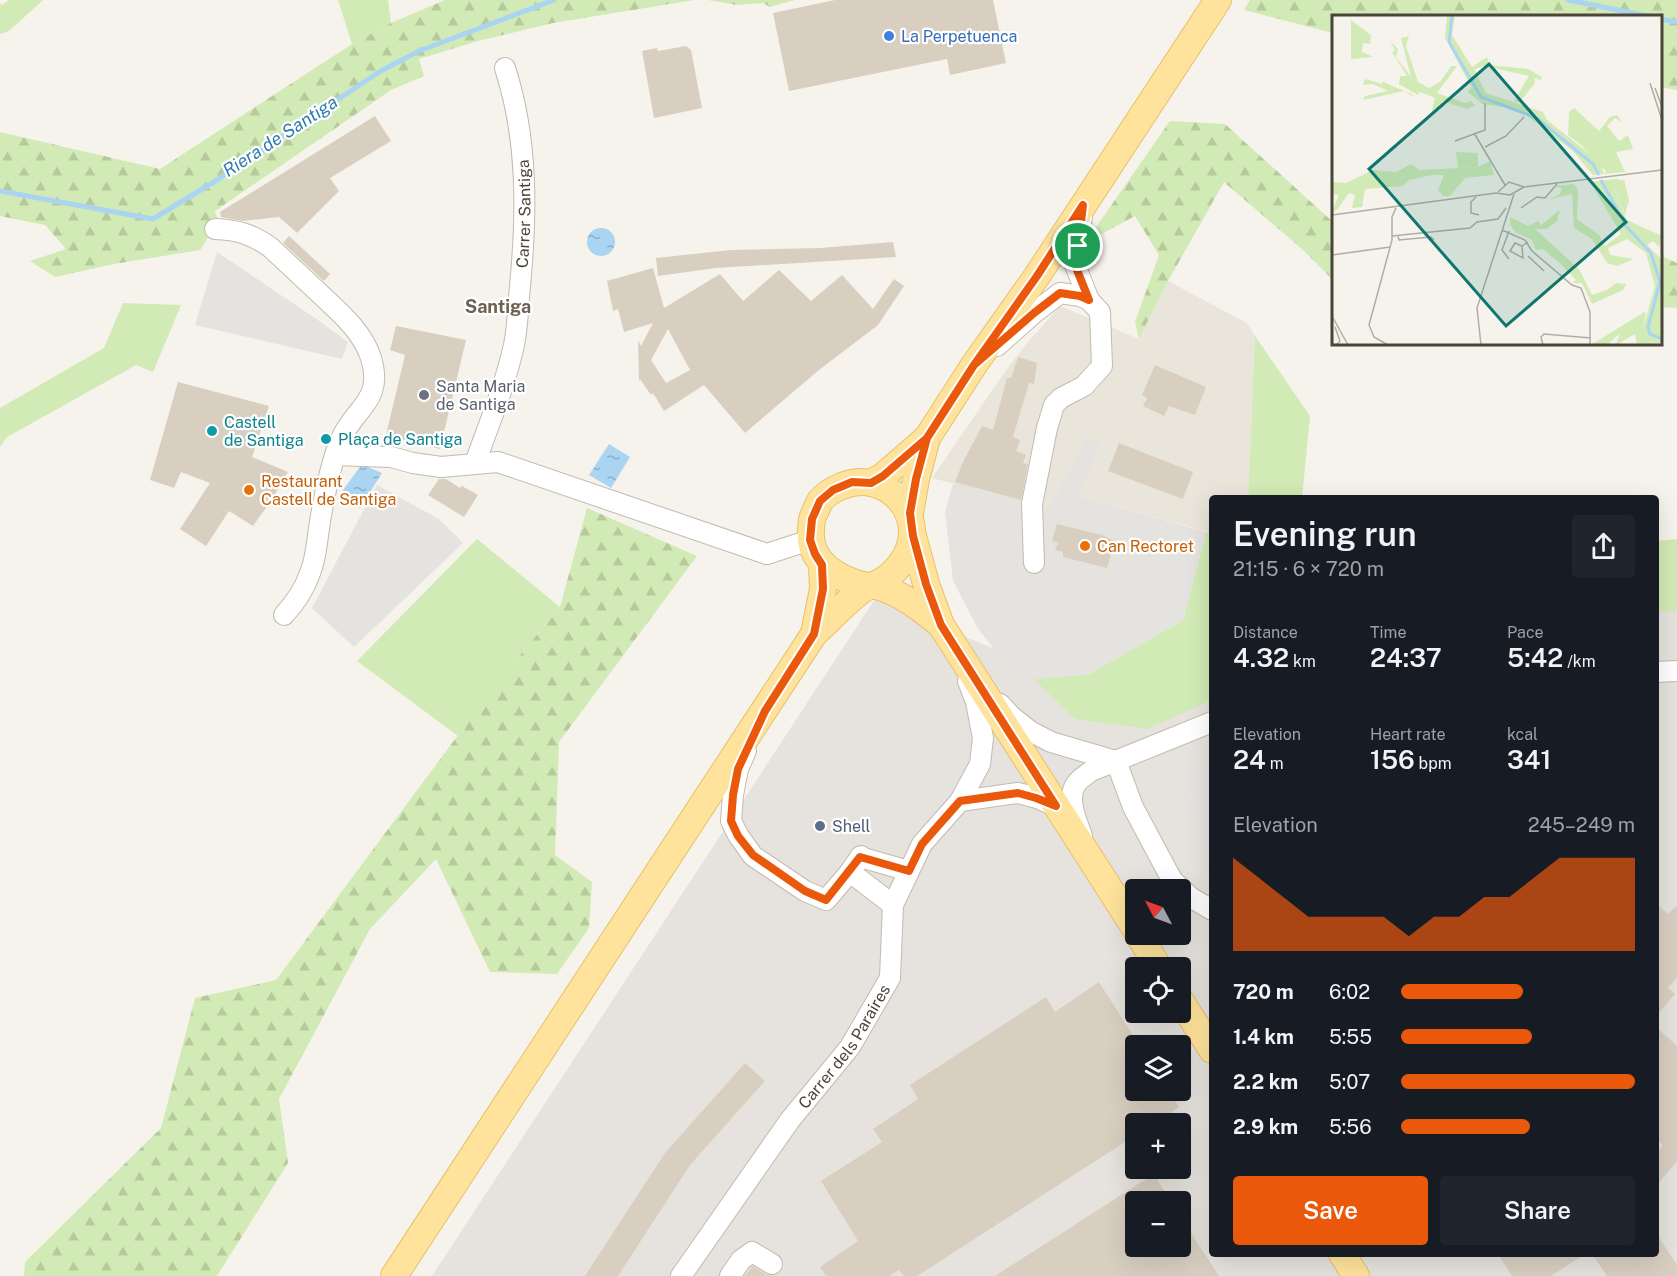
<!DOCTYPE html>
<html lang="en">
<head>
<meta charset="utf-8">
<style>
  body { margin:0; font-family:"Public Sans",sans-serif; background:#20242c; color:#f1f3f6; height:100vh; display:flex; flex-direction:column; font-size:22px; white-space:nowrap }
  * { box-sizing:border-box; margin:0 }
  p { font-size:20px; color:#9ea1a6 }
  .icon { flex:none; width:33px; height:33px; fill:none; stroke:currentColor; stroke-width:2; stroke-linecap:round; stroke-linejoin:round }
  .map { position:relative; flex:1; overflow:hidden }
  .panel { position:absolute; left:1209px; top:495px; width:450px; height:762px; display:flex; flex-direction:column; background:#171b24; border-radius:6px; box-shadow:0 6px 24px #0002 }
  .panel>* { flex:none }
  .needle { width:39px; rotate:311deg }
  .tools { position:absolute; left:1125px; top:879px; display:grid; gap:12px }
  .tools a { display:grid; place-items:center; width:66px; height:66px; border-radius:6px; background:#171b24; box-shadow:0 6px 24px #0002; font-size:30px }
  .pin { position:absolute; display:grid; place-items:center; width:51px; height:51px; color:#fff; margin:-26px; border:3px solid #fff; border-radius:50%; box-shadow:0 2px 6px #0007 }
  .round { display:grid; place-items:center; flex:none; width:63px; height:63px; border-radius:6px; background:#20242c }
  .overview { display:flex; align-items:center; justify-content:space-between; height:102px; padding:0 24px }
  h1 { font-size:33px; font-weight:600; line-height:45px }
  .metrics { display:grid; grid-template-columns:repeat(3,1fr); gap:9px; height:102px; padding:6px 24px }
  .metrics div { display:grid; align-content:center }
  .metrics b { font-size:26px; font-weight:600 }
  .metrics small { font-size:16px; font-weight:400 }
  .metrics p { font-size:16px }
  .chart { height:168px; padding:12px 24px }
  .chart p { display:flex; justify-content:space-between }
  .chart svg { width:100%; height:108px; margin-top:6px; fill:#ea580c; opacity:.7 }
  .action { display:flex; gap:12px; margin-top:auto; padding:12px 24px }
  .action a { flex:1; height:69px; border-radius:6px; background:#ea580c; color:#fff; font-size:24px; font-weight:600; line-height:69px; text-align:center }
  .action a+a { background:#20242c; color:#f1f3f6 }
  ul { padding:0 24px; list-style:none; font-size:20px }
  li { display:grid; grid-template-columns:96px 72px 1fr; align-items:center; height:45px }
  li i { height:15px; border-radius:8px; background:#ea580c }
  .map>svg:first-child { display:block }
  .residential { fill:#eae5da }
  .industrial { fill:#e6e2dd; fill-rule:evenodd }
  .green { fill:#d2eab5 }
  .forest { fill:url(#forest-firs) }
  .parking { fill:#e5e3e0 }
  .water { fill:url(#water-ripples) }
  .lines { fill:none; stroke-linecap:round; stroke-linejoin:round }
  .stream { stroke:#a9d4f2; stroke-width:5 }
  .building { fill:#d8cfc1; fill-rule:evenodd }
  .minor-casing { stroke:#c2bbae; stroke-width:22 }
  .major-casing { stroke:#e6c16a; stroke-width:28 }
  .minor { stroke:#fff; stroke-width:20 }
  .major { stroke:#ffe39c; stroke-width:26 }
  .route-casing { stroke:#fff; stroke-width:12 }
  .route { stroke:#ea580c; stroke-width:8 }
  .shop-dot { fill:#3f7fe0; stroke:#fff; stroke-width:2 }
  .worship-dot { fill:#6b7280; stroke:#fff; stroke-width:2 }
  .culture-dot { fill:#0f9aa8; stroke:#fff; stroke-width:2 }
  .food-dot { fill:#e8710a; stroke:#fff; stroke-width:2 }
  .service-dot { fill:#5c6f8a; stroke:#fff; stroke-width:2 }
  .labels { text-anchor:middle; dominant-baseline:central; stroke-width:4.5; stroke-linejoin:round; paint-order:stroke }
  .shop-label { font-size:16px; fill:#366cbe; stroke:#fff; text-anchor:start }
  .street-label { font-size:16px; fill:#4b4439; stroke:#fff }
  .worship-label { font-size:16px; fill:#5b616d; stroke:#fff; text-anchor:start }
  .culture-label { font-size:16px; fill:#0d838f; stroke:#fff; text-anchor:start }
  .food-label { font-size:16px; fill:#c56008; stroke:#fff; text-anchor:start }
  .service-label { font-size:16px; fill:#4e5e75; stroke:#fff; text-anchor:start }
  .water-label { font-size:18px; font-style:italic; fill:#2e7ab2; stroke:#fff }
  .neighbourhood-label { font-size:18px; font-weight:bold; fill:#6e6250; stroke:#fff }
  .inset-river { fill:none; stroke:#a9d4f2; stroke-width:3 }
  .inset-road { fill:none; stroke:#b2ada4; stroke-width:1.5 }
  .view { fill:#0f766e; fill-opacity:0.15; stroke:#0f766e; stroke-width:3 }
  .inset-edge { fill:none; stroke:#4b4439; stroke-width:3 }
</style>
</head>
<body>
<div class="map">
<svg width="1677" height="1276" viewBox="0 0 1677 1276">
  <defs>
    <pattern id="forest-firs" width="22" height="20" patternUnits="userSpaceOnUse" patternTransform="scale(1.5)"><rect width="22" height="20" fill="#d2eab5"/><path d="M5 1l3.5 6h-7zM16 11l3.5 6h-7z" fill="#b6ca9c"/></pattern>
    <pattern id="water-ripples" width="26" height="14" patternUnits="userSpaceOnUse" patternTransform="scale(1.5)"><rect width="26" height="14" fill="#a9d4f2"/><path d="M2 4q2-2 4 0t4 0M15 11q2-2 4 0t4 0" fill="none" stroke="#8caec5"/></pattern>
  </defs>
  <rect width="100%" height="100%" fill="#f6f3ec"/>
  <path class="residential" d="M 1168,281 L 1247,323 L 1255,336 L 1248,498 L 1212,498 L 1212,533 L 1080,496 L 1102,443 L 1085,437 L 1049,508 L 932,478 L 1004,373 L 1026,344 L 1060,306 L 1139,339 Z"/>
  <path class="industrial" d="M 875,599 L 1153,715 L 1212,698 L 1212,1254 L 1656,1254 L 1656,607 L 1677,606 L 1677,1276 L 432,1276 ZM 1136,890 L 1180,890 L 1180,934 L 1136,934 ZM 1136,968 L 1180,968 L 1180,1012 L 1136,1012 ZM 1136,1046 L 1180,1046 L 1180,1090 L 1136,1090 ZM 1136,1124 L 1180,1124 L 1180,1168 L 1136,1168 ZM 1136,1202 L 1180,1202 L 1180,1246 L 1136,1246 Z"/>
  <g class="green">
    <path d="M 9,0 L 43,0 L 9,31 L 0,34 L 0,3 L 2,5 Z"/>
    <path d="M 338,0 L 388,0 L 391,23 L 352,44 Z"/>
    <path d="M 123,303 L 181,305 L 153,372 L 136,365 L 7,437 L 0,447 L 0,408 L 104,348 Z"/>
    <path d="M 1255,336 L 1310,416 L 1302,498 L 1248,498 Z"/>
    <path d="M 1206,532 L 1212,533 L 1212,700 L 1147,729 L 1075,719 L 1034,679 L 1089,674 L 1183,620 Z"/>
    <path d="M 477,539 L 560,607 L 496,684 L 458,736 L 357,661 Z"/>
    <path d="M 1677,539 L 1677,611 L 1656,612 L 1656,541 Z"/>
  </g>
  <g class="forest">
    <path d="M 445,0 L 694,0 L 553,23 L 478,41 L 419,59 L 424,76 L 391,90 L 215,211 L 218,221 L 200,250 L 114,264 L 55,277 L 30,261 L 66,249 L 45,225 L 0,216 L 0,132 L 160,169 L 352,44 L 391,23 Z"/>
    <path d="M 708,0 L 794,0 L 770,7 L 763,3 L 737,5 Z"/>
    <path d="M 1250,0 L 1677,0 L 1677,90 L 1661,87 L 1660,16 L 1334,16 L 1333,33 L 1244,10 Z"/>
    <path d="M 1170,121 L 1225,124 L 1333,222 L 1333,280 L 1303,250 L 1224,182 L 1168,281 L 1139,339 L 1135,322 L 1159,255 L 1135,216 L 1085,243 Z"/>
    <path d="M 1660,255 L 1677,263 L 1677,308 L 1661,307 Z"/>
    <path d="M 587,508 L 697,556 L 559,742 L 555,855 L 592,882 L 589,928 L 557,974 L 490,972 L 436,859 L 370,929 L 279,1099 L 288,1163 L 217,1276 L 24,1276 L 25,1262 L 161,1128 L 195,998 L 276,980 L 496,684 L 560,607 Z"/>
  </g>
  <g class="parking">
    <path d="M 217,252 L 315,318 L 348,342 L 342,359 L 195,325 Z"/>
    <path d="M 1085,437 L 1102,443 L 1080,496 L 1206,532 L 1183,620 L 1089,674 L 1034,679 L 1013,675 L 977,627 L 953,581 L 945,512 L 952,487 L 955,482 L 1049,508 Z"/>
    <path d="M 377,485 L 439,519 L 463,543 L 354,647 L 312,608 Z"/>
    <path d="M 1212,759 L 1212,874 L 1177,773 Z"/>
  </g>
  <g class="water">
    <circle cx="601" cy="242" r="14"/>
    <path d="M 609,444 L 630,457 L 611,488 L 589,475 Z"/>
    <path d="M 363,465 L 382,473 L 360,508 L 338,497 L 359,468 Z"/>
  </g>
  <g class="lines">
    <g class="stream">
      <path d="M 1568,0 L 1648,16"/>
      <path d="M 1660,19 L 1677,22"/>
      <path d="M 0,191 L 153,219 L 217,180 L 379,72 L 419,51 L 554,0"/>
    </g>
  </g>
  <g class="building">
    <path d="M 835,0 L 993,0 L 1006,63 L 950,75 L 947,59 L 789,91 L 773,13 Z"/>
    <path d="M 686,46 L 691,50 L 702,108 L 654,118 L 642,51 L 657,48 L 658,51 Z"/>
    <path d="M 375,116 L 391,141 L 330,178 L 339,191 L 297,233 L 279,217 L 243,221 L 221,217 L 220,212 Z"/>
    <path d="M 289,236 L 330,274 L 324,281 L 283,243 Z"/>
    <path d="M 893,242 L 896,257 L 716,268 L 658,276 L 656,258 L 731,250 L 820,248 Z"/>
    <path d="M 653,268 L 664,308 L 720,274 L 743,301 L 779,270 L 811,301 L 842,275 L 873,309 L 894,279 L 904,286 L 878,325 L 819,370 L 745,433 L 704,385 L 664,411 L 653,393 L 651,395 L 640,379 L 639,381 L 638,340 L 641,346 L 653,323 L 624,332 L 618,309 L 613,311 L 607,281 ZM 668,329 L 690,370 L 666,383 L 651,360 Z"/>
    <path d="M 396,326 L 466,340 L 440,449 L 386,435 L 405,355 L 390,350 Z"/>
    <path d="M 1018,357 L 1037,363 L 1034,384 L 1029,383 L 1013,437 L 1020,440 L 1016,451 L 1026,455 L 1023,463 L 1028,464 L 1021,500 L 955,482 L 963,462 L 982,426 L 993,430 L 1007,378 L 1011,378 Z"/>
    <path d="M 1155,365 L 1206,387 L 1195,415 L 1169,406 L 1164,416 L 1143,406 L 1147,398 L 1142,395 Z"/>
    <path d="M 178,382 L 269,406 L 252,457 L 288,472 L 271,501 L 253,526 L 229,511 L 206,546 L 180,529 L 210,483 L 181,472 L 174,488 L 150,480 Z"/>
    <path d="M 1119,443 L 1193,472 L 1183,499 L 1108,471 Z"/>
    <path d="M 439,479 L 446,479 L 460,488 L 462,486 L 478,495 L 464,517 L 428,495 Z"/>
    <path d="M 1057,524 L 1102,535 L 1115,541 L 1107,568 L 1063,557 L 1063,552 L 1055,550 L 1058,543 L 1052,541 Z"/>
    <path d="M 1656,904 L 1668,914 L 1677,905 L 1677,978 L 1668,988 L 1675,994 L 1656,1016 Z"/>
    <path d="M 1099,982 L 1136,1040 L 1136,1090 L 1168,1090 L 1179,1107 L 1154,1124 L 1136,1124 L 1136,1135 L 917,1276 L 904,1276 L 899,1270 L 889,1276 L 826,1276 L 820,1267 L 858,1241 L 821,1181 L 882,1142 L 873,1129 L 918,1099 L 910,1085 L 1046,997 L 1055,1012 Z"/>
    <path d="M 1656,1027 L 1677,1046 L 1677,1162 L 1656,1185 L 1656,1154 L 1663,1145 L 1656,1139 Z"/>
    <path d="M 745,1063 L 765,1081 L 690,1165 L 618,1276 L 585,1276 L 665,1153 Z"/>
    <path d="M 1154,1174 L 1171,1202 L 1136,1202 L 1136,1246 L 1180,1246 L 1180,1216 L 1219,1276 L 995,1276 Z"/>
    <path d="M 1656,1233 L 1677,1265 L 1677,1276 L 1607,1276 L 1592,1254 L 1656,1254 Z"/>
    <path d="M 1498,1254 L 1585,1254 L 1551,1276 L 1512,1276 Z"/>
    <path d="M 753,1266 L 766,1275 L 777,1276 L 745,1276 Z"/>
  </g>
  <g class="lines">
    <defs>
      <g id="minor">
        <path d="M 215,229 C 238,230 251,234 270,247 C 286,262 302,277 317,291 C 338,311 362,330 371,358 C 384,401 355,407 341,439 C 331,463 323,502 319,528 C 317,542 316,559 310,573 C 305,588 295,603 284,615"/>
        <path d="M 997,346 L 1034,313 L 1060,293 L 1080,296 L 1089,300"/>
        <path d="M 335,455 L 391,457 L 413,463 L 441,467 L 498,462 L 767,554 L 810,540"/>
        <path id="s1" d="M 475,463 C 489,424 505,386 514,345 C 518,326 518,305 520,286 C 527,213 528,139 505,68"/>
        <path d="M 1034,563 L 1032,504 L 1047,428 L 1054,405 L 1061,398 L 1084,386 L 1102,366 L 1100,312 L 1089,300 L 1075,265 L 1083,210"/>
        <path d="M 1656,672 L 1677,671"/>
        <path d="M 1000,704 L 1011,716 L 1030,731 L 1051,742 L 1116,761"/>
        <path d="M 746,751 L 738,769 L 733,795 L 731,821 L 738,835 L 753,856 L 805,891 L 826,900 L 850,872 L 861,856"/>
        <path d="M 1116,761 L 1133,807 L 1172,880 L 1190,897 L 1212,910"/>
        <path d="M 960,801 L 1018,793 L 1037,798 L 1056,806"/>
        <path d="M 1082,836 C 1077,821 1066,799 1076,784 C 1079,779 1086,775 1091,771 L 1212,722"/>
        <path d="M 860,857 L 909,871"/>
        <path d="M 850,872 L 893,905"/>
        <path id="s2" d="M 681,1276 L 790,1120 L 850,1047 L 890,978 L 893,905 L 922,844 L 960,801 L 980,764 L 983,738 L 976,702 L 968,681"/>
        <path d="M 730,1276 L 741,1260 L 752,1252 L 772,1264"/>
      </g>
      <g id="major">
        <path d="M 871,483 L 883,476 L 927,438"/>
        <path d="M 910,513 L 916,479 L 927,438 L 974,365 L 1037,276 L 1218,0"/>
        <path d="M 913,536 L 926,584 L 941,625 L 1136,930"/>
        <path d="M 873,585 C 900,592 919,607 941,625"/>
        <path d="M 814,634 L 823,589 L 822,565"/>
        <path d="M 1138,934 L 1159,968"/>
        <path d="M 1180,1000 L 1212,1050"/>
        <path d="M 1342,1254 L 1356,1276"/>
        <path d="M 394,1276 L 814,634 C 830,620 848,599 865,588 C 870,585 868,587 874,585 C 884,581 895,572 902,562 C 932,520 889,467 842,486 C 834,489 826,494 820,501 C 818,505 816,510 814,514 C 811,520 811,525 811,531 C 808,563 840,580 867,586"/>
      </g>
    </defs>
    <use href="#minor" class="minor-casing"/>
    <use href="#major" class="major-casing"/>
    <use href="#minor" class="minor"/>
    <use href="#major" class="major"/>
  </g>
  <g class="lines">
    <defs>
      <path id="route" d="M 1078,246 L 1075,265 L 1089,300 L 1080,296 L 1060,293 L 1034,313 L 974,365 L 927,438 L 883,476 L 871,483 L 852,482 L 833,490 L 820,501 L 812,519 L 810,540 L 815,554 L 822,565 L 823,589 L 814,634 L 765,711 L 738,769 L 733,795 L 731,821 L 738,836 L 753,855 L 805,891 L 826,900 L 860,857 L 909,871 L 922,844 L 960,801 L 1018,793 L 1036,798 L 1056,806 L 941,625 L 926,584 L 913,536 L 910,513 L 916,479 L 927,438 L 974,365 L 1037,276 L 1083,205 L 1078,246"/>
    </defs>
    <use href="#route" class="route-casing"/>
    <use href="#route" class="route"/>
  </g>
  <circle class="shop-dot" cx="889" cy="36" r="6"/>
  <circle class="worship-dot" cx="424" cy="395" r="6"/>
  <g class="culture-dot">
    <circle cx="212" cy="431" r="6"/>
    <circle cx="326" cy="439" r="6"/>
  </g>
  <g class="food-dot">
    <circle cx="249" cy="490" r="6"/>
    <circle cx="1085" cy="546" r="6"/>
  </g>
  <circle class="service-dot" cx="820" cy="826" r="6"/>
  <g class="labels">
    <g class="shop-label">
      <text x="901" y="36">La Perpetuenca</text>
    </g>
    <g class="street-label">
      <text stroke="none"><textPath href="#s1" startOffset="256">Carrer Santiga</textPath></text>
      <text stroke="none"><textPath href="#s2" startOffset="282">Carrer dels Paraires</textPath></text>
    </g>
    <g class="worship-label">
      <text x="436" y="386">Santa Maria<tspan x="436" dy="18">de Santiga</tspan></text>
    </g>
    <g class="culture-label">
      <text x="224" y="422">Castell<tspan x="224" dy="18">de Santiga</tspan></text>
      <text x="338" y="439">Plaça de Santiga</text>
    </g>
    <g class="food-label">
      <text x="261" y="481">Restaurant<tspan x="261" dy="18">Castell de Santiga</tspan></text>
      <text x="1097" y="546">Can Rectoret</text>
    </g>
    <g class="service-label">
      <text x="832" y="826">Shell</text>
    </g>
    <g class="water-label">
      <text transform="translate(280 136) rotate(-33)">Riera de Santiga</text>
    </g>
    <g class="neighbourhood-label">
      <text x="498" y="306">Santiga</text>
    </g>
  </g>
  <g transform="translate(1332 15)">
    <rect width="330" height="330" fill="#f6f3ec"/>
    <path d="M 115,0 L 123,0 L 120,20 L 140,52 L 155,42 L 157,50 L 196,54 L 210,62 L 209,65 L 202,63 L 203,68 L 187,88 L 182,86 L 197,61 L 151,51 L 132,59 L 113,22 ZM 19,5 L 39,20 L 38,29 L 31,28 L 30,37 L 41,42 L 19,44 ZM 77,21 L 74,31 L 86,67 L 97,73 L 108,67 L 119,51 L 125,51 L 105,78 L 133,88 L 139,86 L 143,91 L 135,94 L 110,86 L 111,91 L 99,99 L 103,83 L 88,77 L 86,80 L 67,69 L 68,61 L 75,61 L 60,37 L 63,35 L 58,26 L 66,34 L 64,42 L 79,62 L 69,23 ZM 33,64 L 50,69 L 51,66 L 55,69 L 80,79 L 82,82 L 72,76 L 31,85 L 33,81 L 56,76 L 41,69 L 31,70 ZM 242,93 L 267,116 L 278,102 L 285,100 L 290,107 L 283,103 L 275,111 L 287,126 L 296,120 L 301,134 L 284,137 L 293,157 L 272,159 L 274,156 L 249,130 L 236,120 L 237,97 ZM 124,137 L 146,138 L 146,152 L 126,153 ZM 292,165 L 297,185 L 293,199 L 282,174 L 292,169 ZM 228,195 L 225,206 L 215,214 L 203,214 L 247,254 L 260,280 L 275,275 L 284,268 L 294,269 L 291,275 L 260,289 L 250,268 L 240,268 L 244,265 L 229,249 L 211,234 L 204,235 L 200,225 L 183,217 L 178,209 L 178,202 L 196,211 L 206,206 L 209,210 ZM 314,296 L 311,313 L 318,327 L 329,330 L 305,330 L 303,319 L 284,330 L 288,318 L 275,330 L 259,330 Z" fill="#d2eab5"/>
    <path d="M 142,54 L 154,78 L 211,97 L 215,105 L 268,147 L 272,159 L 261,160 L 241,136 L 186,94 L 150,89 L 136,77 L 140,72 L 132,59 ZM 158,146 L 162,160 L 133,163 L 118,181 L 111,181 L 106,175 L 112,160 L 100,160 L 77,165 L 71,171 L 33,174 L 30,192 L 20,193 L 23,180 L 17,178 L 5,195 L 0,196 L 7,180 L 0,179 L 0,167 L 14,168 L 41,155 L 64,157 L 79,149 L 88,155 L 146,152 ZM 283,164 L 292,165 L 293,169 L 282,174 L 295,205 L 330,221 L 327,232 L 321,226 L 315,230 L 330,245 L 330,329 L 318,327 L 311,313 L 323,271 L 314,238 L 295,224 L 276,233 L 278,240 L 302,244 L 285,251 L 275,248 L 260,224 L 242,213 L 240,179 L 218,184 L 228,179 L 230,174 L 223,171 L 242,169 L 246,175 L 245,204 L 267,220 L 273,231 L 289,219 L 258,167 Z" fill="#d2eab5"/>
    <path class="inset-river" d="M 120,0 L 117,27 L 149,82 L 205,103 L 261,149 L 267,160M 269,165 L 294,211 L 319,238 L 328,267 L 316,312 L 318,319 L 330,324"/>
    <path class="inset-road" d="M 318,68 L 330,105M 323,73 L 330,92M 142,118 L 173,170M 123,126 L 153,115 L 153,88M 153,132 L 174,121 L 192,102M 166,177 L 177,167 L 192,172 L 330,155M 144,182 L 139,187 L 139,198 L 147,200M 189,193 L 205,182 L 213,183 L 225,169M 0,200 L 164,178 L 178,180 L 192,172M 170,215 L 193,225 L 200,236 L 240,270 L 249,273 L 258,297 L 258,330M 177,216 L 170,235 L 177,244M 60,221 L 138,213 L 145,207 L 166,204 L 174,193M 66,221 L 67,225 L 99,222 L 102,225M 190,231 L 191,243 L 178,236 L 183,228 L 190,231 L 196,227M 0,240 L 58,232M 196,241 L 212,256M 0,301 L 16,330M 3,312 L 8,326 L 4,330M 56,330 L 42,322 L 37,310 L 60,225 L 60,202 L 64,193M 149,330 L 145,293 L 182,179M 211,330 L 209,322 L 212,319 L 259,323"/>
    <path class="view" d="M 157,49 L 294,207 L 174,311 L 37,154 Z"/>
    <rect width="330" height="330" class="inset-edge"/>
  </g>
</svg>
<div class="tools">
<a><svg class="needle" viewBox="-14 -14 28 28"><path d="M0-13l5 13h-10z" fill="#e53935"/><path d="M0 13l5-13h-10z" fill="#9ea1a6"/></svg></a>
<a><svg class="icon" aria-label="locate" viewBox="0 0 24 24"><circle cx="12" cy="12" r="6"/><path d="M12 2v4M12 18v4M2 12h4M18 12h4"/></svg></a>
<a><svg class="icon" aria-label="layers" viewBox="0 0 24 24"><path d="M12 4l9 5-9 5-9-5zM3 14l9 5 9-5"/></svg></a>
<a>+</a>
<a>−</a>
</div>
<div class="pin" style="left:1078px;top:246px;background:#1e9e55"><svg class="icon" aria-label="arrive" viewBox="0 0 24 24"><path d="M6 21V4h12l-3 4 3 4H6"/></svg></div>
<section class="panel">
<div class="overview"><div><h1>Evening run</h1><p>21:15 · 6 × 720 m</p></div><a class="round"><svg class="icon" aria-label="share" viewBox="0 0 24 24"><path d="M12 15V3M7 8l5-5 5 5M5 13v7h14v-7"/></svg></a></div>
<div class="metrics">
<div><p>Distance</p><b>4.32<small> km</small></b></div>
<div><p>Time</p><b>24:37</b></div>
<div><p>Pace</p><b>5:42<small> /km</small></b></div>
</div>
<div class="metrics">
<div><p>Elevation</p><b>24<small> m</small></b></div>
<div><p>Heart rate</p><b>156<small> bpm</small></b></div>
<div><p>kcal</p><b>341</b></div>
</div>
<div class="chart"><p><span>Elevation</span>245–249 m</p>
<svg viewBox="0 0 160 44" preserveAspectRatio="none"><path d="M0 44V6L10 14L20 22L30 30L40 30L50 30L60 30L70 38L80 30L90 30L100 22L110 22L120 14L130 6L140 6L150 6L160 6V44z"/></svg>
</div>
<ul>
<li><b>720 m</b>6:02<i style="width:52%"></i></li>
<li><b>1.4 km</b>5:55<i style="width:56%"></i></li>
<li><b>2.2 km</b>5:07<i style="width:100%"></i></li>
<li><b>2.9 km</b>5:56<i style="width:55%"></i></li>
</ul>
<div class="action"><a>Save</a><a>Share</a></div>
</section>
</div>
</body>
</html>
